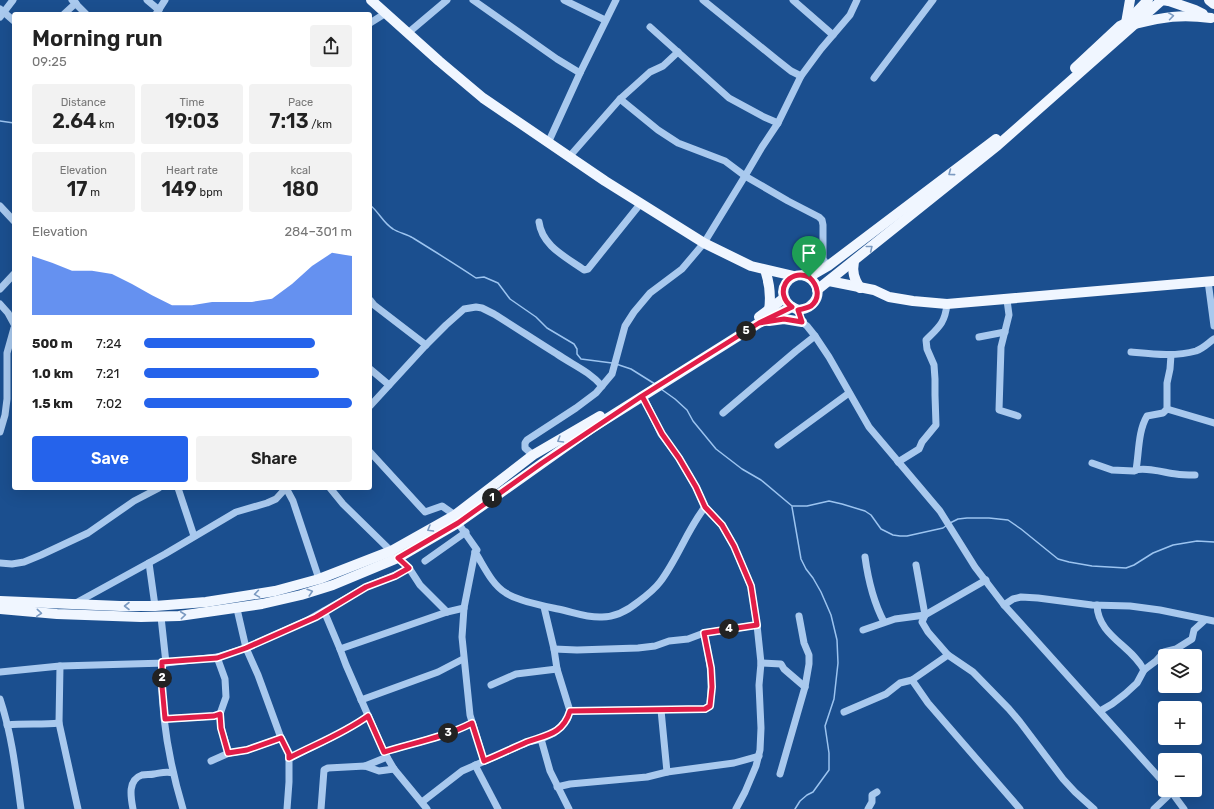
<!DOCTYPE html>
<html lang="en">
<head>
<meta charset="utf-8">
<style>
  body { margin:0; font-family:Rubik,sans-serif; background:#f2f2f2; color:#222; height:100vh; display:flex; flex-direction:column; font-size:15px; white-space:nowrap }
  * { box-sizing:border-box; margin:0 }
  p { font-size:13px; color:#767676 }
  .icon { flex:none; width:22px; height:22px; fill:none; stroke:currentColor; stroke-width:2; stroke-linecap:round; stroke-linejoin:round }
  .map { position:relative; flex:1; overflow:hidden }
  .sheet { position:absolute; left:12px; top:12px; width:360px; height:478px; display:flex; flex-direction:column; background:#fff; border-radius:4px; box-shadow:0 4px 16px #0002 }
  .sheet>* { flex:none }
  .tools { position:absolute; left:1158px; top:649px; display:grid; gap:8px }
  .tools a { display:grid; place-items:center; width:44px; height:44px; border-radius:4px; background:#fff; box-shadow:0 4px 16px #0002; font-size:20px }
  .pin { position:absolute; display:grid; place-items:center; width:34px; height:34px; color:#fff; margin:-41px -17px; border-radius:50% 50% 50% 0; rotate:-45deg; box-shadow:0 0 4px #0007 }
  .pin .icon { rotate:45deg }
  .km { position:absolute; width:20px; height:20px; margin:-10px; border-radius:50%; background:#222; color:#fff; font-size:11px; line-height:20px; text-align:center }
  .round { display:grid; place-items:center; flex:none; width:42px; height:42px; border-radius:4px; background:#f2f2f2 }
  .headline { display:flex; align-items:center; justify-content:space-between; height:68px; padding:0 20px }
  h1 { font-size:22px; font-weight:600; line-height:30px }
  .metrics { display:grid; grid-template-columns:repeat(3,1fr); gap:6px; height:68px; padding:4px 20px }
  .metrics div { display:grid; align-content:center; border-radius:4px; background:#f2f2f2; text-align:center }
  .metrics b { font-size:20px; font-weight:600 }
  .metrics small { font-size:11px; font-weight:400 }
  .metrics p { font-size:11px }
  .chart { height:112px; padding:8px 20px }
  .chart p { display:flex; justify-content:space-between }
  .chart svg { width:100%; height:72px; margin-top:4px; fill:#2563eb; opacity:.7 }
  .action { display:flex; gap:8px; margin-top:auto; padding:8px 20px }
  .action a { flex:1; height:46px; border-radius:4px; background:#2563eb; color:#fff; font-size:16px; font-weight:600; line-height:46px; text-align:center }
  .action a+a { background:#f2f2f2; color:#222 }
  ul { padding:0 20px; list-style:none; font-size:13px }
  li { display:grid; grid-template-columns:64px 48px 1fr; align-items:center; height:30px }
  li i { height:10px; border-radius:5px; background:#2563eb }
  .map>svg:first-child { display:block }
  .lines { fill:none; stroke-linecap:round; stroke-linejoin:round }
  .stream { stroke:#9cc4f0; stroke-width:1.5 }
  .minor { stroke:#a9c9ee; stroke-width:7 }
  .major { stroke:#f0f6ff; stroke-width:10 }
  .oneway { stroke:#7b9ac1 }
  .route-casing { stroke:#fff; stroke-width:8 }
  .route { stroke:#e11d48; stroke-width:5 }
</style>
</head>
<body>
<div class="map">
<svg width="1214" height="809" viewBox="0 0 1214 809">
  <rect width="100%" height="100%" fill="#1b4f8f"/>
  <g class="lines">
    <g class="stream">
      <path d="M 0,121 L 14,123"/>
      <path d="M 370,205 C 379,212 383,223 393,229 C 399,233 407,234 413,238 C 434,251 455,264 476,278 L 484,277 L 498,283 L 510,299 L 536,317 L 547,328 L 574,344 L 577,349 L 577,354 L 581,359 L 612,363"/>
      <path d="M 616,364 L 631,369 L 655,384"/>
      <path d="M 661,389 L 675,399 L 687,410 L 693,421 L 716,449 L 742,469 L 761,480 L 792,506 L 807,506 L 829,501 L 842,504 L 865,511 L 871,515 L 881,529 L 893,535 L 900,536 L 907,536 L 943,528 L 947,525"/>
      <path d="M 792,507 L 801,559 L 806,569 L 813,578 L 821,592 L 831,615 L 837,640 L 838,663 L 834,699 L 825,726 L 829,753 L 829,770 L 813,792 L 807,795 L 800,801 L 795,809"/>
      <path d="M 950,523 L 958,519 L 967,518 L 989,518 L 1008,520 L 1021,529 L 1058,559 L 1069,562 L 1092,566 L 1126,568 L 1134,565 L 1153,553 L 1173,545 L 1197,541 L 1214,542"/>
    </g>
    <g class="minor">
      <path d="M 72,0 L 86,14"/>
      <path d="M 147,0 L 159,10"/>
      <path d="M 473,0 L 557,59 L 580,73"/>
      <path d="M 564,0 L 605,20"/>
      <path d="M 703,0 L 777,60 L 791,71 L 801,76"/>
      <path d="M 793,0 L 833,35"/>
      <path d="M 0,9 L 14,21"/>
      <path d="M 64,14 L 76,3"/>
      <path d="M 156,14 L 165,0"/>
      <path d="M 0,17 L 13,0"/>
      <path d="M 370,23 L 386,13"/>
      <path d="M 650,27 L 729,98 L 764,117 L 778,123"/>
      <path d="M 408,33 L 447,0"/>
      <path d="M 874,78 L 933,0"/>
      <path d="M 620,99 L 658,130 L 678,143 L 725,161 L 745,176 L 788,201 L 819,217 L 822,220 L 823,225 L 823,259 L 828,266"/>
      <path d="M 548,143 L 580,73 L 616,0"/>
      <path d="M 569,157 L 620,99 L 650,72 L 663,66 L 678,52"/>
      <path d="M 0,206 L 14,221"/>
      <path d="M 539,222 C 542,246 566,257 584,270 L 588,269 L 641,203"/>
      <path d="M 1208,281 L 1214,326"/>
      <path d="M 0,289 L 14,274"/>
      <path d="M 370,300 L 374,305 L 426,345"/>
      <path d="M 1007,300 L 1009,315 L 1001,347 L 999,410 L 1018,416"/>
      <path d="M 0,304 L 8,313 L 14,324"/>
      <path d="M 798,310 L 802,322 L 807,326 L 815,336 L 829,357 L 869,427 L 940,511 L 975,567 L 1004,605 L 1165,784"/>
      <path d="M 979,337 L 1005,332"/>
      <path d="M 1131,352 C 1152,354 1175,357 1196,351 C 1204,348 1208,343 1214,339"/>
      <path d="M 370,369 L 389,385"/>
      <path d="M 643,396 L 661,434 L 679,458 L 696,487 L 705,507 L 722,525 L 734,546 L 751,586 L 757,625 L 761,663 L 759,685 L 761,728 L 760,750 L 756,766 L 745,792 L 736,809"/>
      <path d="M 370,406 L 426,345 L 446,325 L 464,309 L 476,307 L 482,308 L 494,314 C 515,327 536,341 557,354 C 573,365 589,371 602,386"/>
      <path d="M 1167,409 L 1214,423"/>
      <path d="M 723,413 L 796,351 L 815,336"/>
      <path d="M 0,432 L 5,415 L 7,399 L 7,353 L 14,328"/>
      <path d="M 778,445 L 849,393"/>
      <path d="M 370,452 L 425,512 L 442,506 L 455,515"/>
      <path d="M 533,455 L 525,448 L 525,443 L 527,440 L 576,408 L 596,393 L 612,374 L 625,326 L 634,312 L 650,293 L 682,269 L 704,243 L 745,176 L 762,147 L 778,123 L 801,76 L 821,49 L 850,15 L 857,0"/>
      <path d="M 898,462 L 919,449 L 922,442 L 936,425 L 935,395 L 935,379 L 934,365 L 927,349 L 926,340 C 939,327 945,323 947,304"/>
      <path d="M 1092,463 L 1112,470 L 1134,471 C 1142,466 1166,473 1176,474 C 1182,475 1189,475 1195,475"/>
      <path d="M 1136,470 C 1139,453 1138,431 1147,416 L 1163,413 L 1167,409 L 1167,383 L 1170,369 L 1171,355"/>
      <path d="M 178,488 L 194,536"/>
      <path d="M 286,488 L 293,501 L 319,579"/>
      <path d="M 330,488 L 343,504 L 391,551"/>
      <path d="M 458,523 L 477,550 L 475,552 L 464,608 L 462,637 L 470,715 L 484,761"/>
      <path d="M 475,552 C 484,566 492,585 506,593 C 518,601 544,606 558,609 C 573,612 587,618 602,617 C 616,617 627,611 638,602 C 646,596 654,590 660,582 C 678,558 687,530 705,507"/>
      <path d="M 865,557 C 868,579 874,603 884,622"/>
      <path d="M 398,558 L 409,568 L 420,585 L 447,612"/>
      <path d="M 425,561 L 466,532"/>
      <path d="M 0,563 L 12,564 L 24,562 L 41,555 L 88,533 L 134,501 L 159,488"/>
      <path d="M 149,563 L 155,606"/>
      <path d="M 916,565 L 925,615 L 922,622 L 928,632 L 948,655 L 973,672 L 1009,709 L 1020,722 L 1063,779 L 1075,792 L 1094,809"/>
      <path d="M 74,604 L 165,554 L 236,512 L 267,503 L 276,499 L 286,488"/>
      <path d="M 1004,605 L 1013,599 L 1021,597 L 1038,598 L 1092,605 L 1130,606 L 1160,610 L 1214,621"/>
      <path d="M 1097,605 C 1098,636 1131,645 1144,670"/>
      <path d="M 237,609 L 246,648 L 258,675 L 281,738 L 289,754 L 289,782 L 287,809"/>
      <path d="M 324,611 L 340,649 L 346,665 L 384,752 L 394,769 L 427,809"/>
      <path d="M 161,617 L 166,663"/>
      <path d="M 863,630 L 895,619 L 925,615 L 986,580"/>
      <path d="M 340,649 L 447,612 L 464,608"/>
      <path d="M 554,649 L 577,650 L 638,648 L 655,646 L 669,641 L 688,639 L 704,633 L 757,625"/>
      <path d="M 217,657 L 225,679 L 226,697 L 220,714 L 221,728 L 229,753"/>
      <path d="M 162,663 C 160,712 169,762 183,809"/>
      <path d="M 761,663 L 781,664 L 784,669 L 805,687"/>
      <path d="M 60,666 L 59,723 L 78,809"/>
      <path d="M 0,672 L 60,666 L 166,663 L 217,657 L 246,648 L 306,621 L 366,587 L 395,575 L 409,568"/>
      <path d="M 912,680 L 928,703 L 1020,809"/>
      <path d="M 491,685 L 516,674 L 557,669"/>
      <path d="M 0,699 C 12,735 16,772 21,809"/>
      <path d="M 361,700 L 438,672 L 463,659"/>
      <path d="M 661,710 L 667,772"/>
      <path d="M 570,711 L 705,709 L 710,706 C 713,677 710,661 704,633"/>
      <path d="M 1100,711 L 1112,704 L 1125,694 L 1137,683 L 1144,670 L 1156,661 L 1164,652 L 1176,649 L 1192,639 L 1194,630 L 1205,620"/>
      <path d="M 844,712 L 886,694 L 900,683 L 912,680 L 948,655"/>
      <path d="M 165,719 L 214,716 L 220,714"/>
      <path d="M 7,725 C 25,723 42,725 59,723"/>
      <path d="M 541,739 L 550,771 L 569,809"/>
      <path d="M 384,752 C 413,743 445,737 472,723"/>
      <path d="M 289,759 C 316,744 343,734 368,716"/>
      <path d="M 211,761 L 229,753 L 247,750 L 281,738"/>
      <path d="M 475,765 L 498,809"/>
      <path d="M 365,766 L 387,757"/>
      <path d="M 780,774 L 805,687 L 809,664 L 809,655 L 804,643 L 799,616"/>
      <path d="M 557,787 L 570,784 L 647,777 L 667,772 L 734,763 L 759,756"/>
      <path d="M 1170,790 L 1184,809"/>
      <path d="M 422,802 L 462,771 L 528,742 L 541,739 L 554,733 L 567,720 L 570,711 L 557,669 L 554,649 L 544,607"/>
      <path d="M 133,809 C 131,798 127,780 142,775 C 146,774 150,775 154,774 C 161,773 166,771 173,773"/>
      <path d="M 321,809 L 324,770 L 328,768 L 365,766 L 379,771 L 394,769"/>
      <path d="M 868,809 L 872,802 L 872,795 L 877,792"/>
      <path d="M 1154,809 L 1172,792"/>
    </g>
    <g class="major">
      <path d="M 371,0 L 439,61 L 483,98 L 605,181 L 704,243 L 751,266 L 794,276"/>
      <path d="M 1209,0 L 1214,4"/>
      <path d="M 1169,1 L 1195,10 L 1203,14"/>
      <path d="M 1126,23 L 1130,0"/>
      <path d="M 1135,24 C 1164,17 1180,14 1211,18"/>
      <path d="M 1075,68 L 1120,26 L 1126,23 L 1148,0"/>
      <path d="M 854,261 C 852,272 854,279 860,288"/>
      <path d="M 766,273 C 770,286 771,297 769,310"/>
      <path d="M 802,275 C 817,278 824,296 810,306 C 807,309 802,309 798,310 C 794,308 789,306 786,301 C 778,288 789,275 802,275 Z"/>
      <path d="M 809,277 L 828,266 L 996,139"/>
      <path d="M 829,281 L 874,290 L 889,297 L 913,301 L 947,304 L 1214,281"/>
      <path d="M 817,290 L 998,145 L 1162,0 L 1169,1 L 1175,0"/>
      <path d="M 759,317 L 784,298"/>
      <path d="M 769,321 L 784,319 L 802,322"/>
      <path d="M 0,601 L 120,606 L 155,606 L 206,602 L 275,591 L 319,579 L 391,551 L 455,515 L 533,455 L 600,416"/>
      <path d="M 0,609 L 57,614 L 141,617 L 179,616 L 262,604 L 301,595 L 333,585 L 398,558 L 458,523 L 592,428 L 759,323 L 792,307"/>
    </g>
  </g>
  <defs><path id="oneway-chevron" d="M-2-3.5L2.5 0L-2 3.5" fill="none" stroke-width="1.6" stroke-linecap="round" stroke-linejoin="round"/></defs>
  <g class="oneway">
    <use href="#oneway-chevron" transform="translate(1171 16) rotate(-8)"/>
    <use href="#oneway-chevron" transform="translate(951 173) rotate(143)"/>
    <use href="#oneway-chevron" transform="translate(870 248) rotate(-39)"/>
    <use href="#oneway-chevron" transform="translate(560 440) rotate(149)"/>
    <use href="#oneway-chevron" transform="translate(430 529) rotate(150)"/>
    <use href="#oneway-chevron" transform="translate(310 592) rotate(-17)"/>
    <use href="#oneway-chevron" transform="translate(257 594) rotate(171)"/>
    <use href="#oneway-chevron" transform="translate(127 606) rotate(180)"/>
    <use href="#oneway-chevron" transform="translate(39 613) rotate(5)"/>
    <use href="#oneway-chevron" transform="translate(183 615) rotate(-6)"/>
  </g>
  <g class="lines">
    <defs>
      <path id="route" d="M 809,277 C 788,268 773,293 792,307 L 759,323 L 642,396 L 542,463 L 458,523 L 398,558 L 409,568 L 395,576 L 366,587 L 316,617 L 246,648 L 217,658 L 162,662 L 162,686 L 165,719 L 214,716 L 220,714 L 221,728 L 228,753 L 247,750 L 281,738 L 289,754 L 289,758 C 316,744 343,734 368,716 L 384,752 C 413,743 445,737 472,723 L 484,761 C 499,755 513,748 527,742 C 547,735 563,734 570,711 L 705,709 L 710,706 L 712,687 L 711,668 L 704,633 L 757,625 L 751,586 L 734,546 L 722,525 L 705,507 L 696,487 L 679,458 L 662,434 L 642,396 L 759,323 L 784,319 L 802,322 L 798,310 C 803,309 807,308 811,306 C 821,298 818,285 809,277"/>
    </defs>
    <use href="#route" class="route-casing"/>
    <use href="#route" class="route"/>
  </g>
</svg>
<div class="tools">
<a><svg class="icon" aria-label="layers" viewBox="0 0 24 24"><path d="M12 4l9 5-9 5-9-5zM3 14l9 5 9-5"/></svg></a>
<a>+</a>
<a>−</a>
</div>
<div class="pin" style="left:809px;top:277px;background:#1e9e55"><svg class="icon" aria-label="arrive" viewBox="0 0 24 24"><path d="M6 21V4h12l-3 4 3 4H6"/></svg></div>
<b class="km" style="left:492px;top:498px">1</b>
<b class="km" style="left:162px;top:678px">2</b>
<b class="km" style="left:448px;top:733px">3</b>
<b class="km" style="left:729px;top:629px">4</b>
<b class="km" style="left:746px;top:331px">5</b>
<section class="sheet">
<div class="headline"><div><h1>Morning run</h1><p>09:25</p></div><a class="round"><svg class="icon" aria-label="share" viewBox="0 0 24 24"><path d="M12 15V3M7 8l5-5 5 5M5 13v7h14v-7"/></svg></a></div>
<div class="metrics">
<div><p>Distance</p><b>2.64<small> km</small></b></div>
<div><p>Time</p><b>19:03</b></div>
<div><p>Pace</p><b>7:13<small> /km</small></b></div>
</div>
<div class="metrics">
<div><p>Elevation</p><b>17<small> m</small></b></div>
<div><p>Heart rate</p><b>149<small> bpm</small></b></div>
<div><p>kcal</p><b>180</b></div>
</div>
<div class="chart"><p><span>Elevation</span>284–301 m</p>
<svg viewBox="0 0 160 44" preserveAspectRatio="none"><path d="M0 44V8L10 12L20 17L30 17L40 19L50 25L60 32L70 38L80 38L90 36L100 36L110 36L120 34L130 25L140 14L150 6L160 8V44z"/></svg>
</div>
<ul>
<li><b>500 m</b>7:24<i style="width:82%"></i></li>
<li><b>1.0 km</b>7:21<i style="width:84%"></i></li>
<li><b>1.5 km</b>7:02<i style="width:100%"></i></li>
</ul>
<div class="action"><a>Save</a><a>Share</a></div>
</section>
</div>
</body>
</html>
